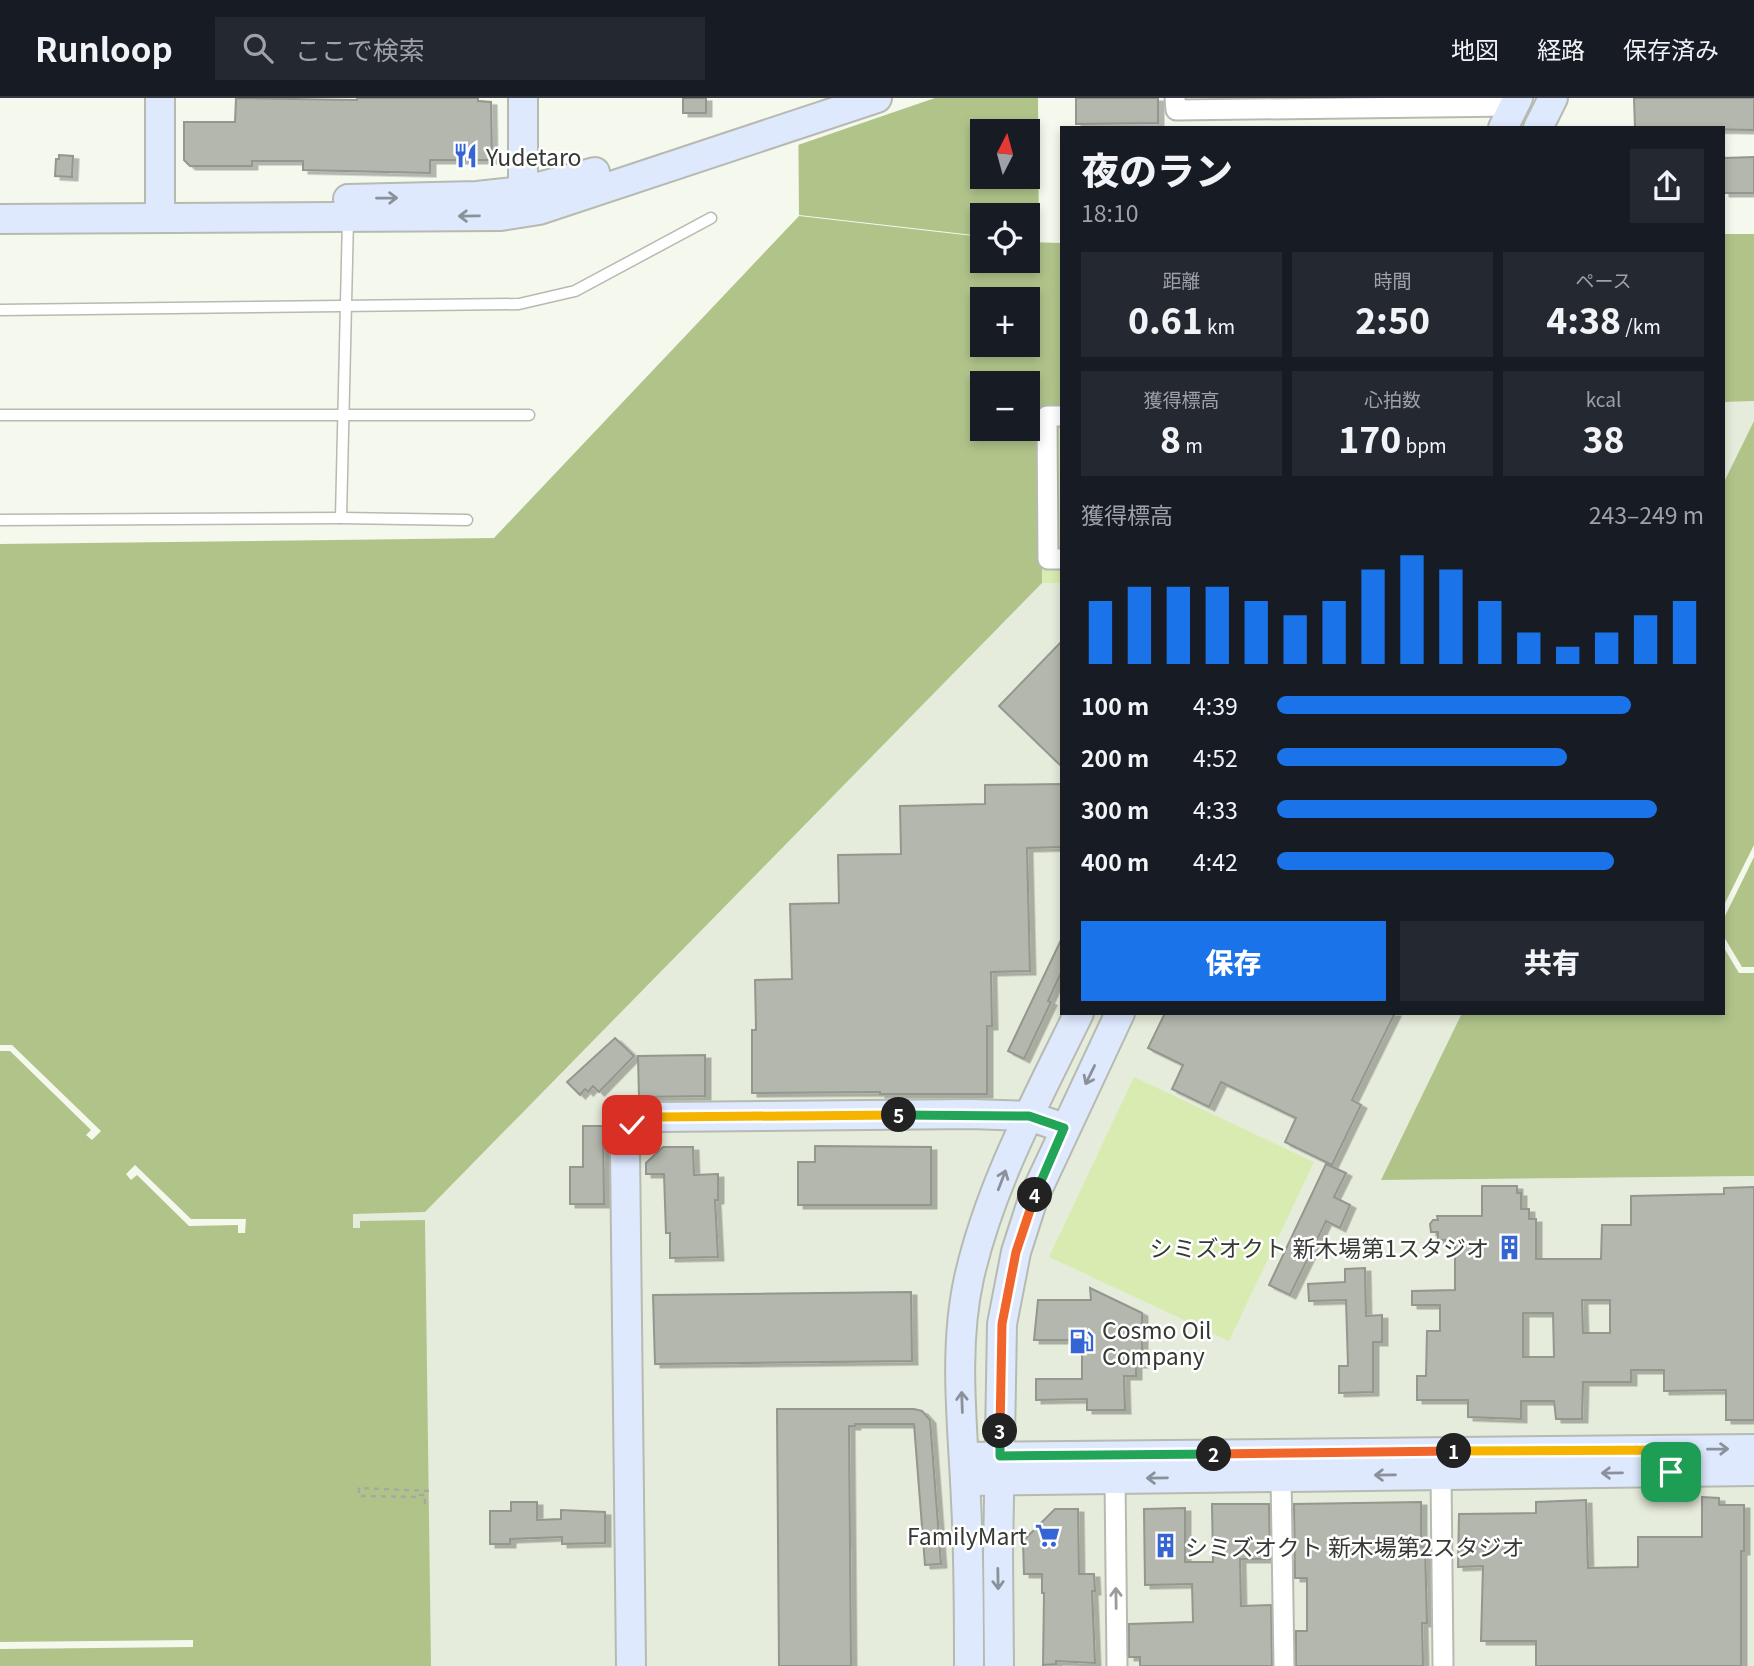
<!DOCTYPE html>
<html lang="ja">
<head>
<meta charset="utf-8">
<style>
  body { margin:0; font-family:Georgia,"Noto Sans JP",serif; background:#242831; color:#f1f3f6; height:100vh; display:flex; flex-direction:column; font-size:26px; white-space:nowrap }
  * { box-sizing:border-box; margin:0 }
  p { font-size:23px; color:#9ea1a6 }
  .icon { flex:none; width:38px; height:38px; fill:none; stroke:currentColor; stroke-width:2; stroke-linecap:round; stroke-linejoin:round }
  .map { position:relative; flex:1; overflow:hidden }
  .side { position:absolute; left:1060px; top:28px; width:665px; height:889px; display:flex; flex-direction:column; background:#171b24; border-radius:0px; box-shadow:0 4px 10px #0003 }
  .side>* { flex:none }
  .needle { width:46px; rotate:6deg }
  .controls { position:absolute; left:970px; top:21px; display:grid; gap:14px }
  .controls a { display:grid; place-items:center; width:70px; height:70px; border-radius:0px; background:#171b24; box-shadow:0 4px 10px #0003; font-size:35px }
  .pin { position:absolute; display:grid; place-items:center; width:60px; height:60px; color:#fff; margin:-30px; border-radius:14px; box-shadow:0 4px 10px #0006 }
  .km { position:absolute; width:35px; height:35px; margin:-18px; border-radius:50%; background:#222; color:#fff; font-size:19px; line-height:35px; text-align:center }
  .round { display:grid; place-items:center; flex:none; width:74px; height:74px; border-radius:0px; background:#242831 }
  .summary { display:flex; align-items:center; justify-content:space-between; height:119px; padding:0 21px }
  h1 { font-size:38px; font-weight:800; line-height:52px }
  .metrics { display:grid; grid-template-columns:repeat(3,1fr); gap:10px; height:119px; padding:7px 21px }
  .metrics div { display:grid; align-content:center; border-radius:0px; background:#242831; text-align:center }
  .metrics b { font-size:35px; font-weight:800 }
  .metrics small { font-size:19px; font-weight:400 }
  .metrics p { font-size:19px }
  .chart { height:196px; padding:14px 21px }
  .chart p { display:flex; justify-content:space-between }
  .chart svg { width:100%; height:126px; margin-top:7px; stroke:#1a73e8; stroke-width:6 }
  .cta { display:flex; gap:14px; margin-top:auto; padding:14px 21px }
  .cta a { flex:1; height:80px; border-radius:0px; background:#1a73e8; color:#fff; font-size:28px; font-weight:800; line-height:80px; text-align:center }
  .cta a+a { background:#242831; color:#f1f3f6 }
  ul { padding:0 21px; list-style:none; font-size:23px }
  li { display:grid; grid-template-columns:112px 84px 1fr; align-items:center; height:52px }
  li i { height:18px; border-radius:9px; background:#1a73e8 }
  header { display:flex; align-items:center; gap:42px; box-sizing:border-box; height:98px; padding:0 35px; background:#171b24; border-bottom:2px solid #363941 }
  header strong { font-size:33px }
  nav { display:flex; gap:38px; margin-inline-start:auto; font-size:24px }
  .search { width:490px; height:63px; background:#242831; display:flex; align-items:center; gap:18px; box-sizing:border-box; padding:0 24px; border-radius:0px; color:#9ea1a6; font-size:26px }
  .map>svg:first-child { display:block }
  .built { fill:#e6ecdb }
  .green { fill:#d8ecb1 }
  .water { fill:#b0c48a; fill-rule:evenodd }
  .pier { fill:#f4f8ed }
  .building { fill:#b3b7ad; stroke:#93978d; stroke-width:2; fill-rule:evenodd; filter:url(#shadow) }
  .lines { fill:none; stroke-linecap:round; stroke-linejoin:round }
  .lane-casing { stroke:#b6bab0; stroke-width:13 }
  .street-casing { stroke:#b6bab0; stroke-width:23 }
  .secondary-casing { stroke:#b6bab0; stroke-width:32 }
  .path { stroke:#a6a9a1; stroke-width:2.5; stroke-dasharray:5 5; stroke-linecap:butt }
  .lane { stroke:#fff; stroke-width:10 }
  .street { stroke:#fff; stroke-width:19 }
  .secondary { stroke:#dfe9fe; stroke-width:28 }
  .oneway { stroke:#8b919a }
  .oneway2 { stroke:#9b9c9a }
  .split-1-casing { stroke:#fff; stroke-width:14 }
  .split-2-casing { stroke:#fff; stroke-width:14 }
  .split-3-casing { stroke:#fff; stroke-width:14 }
  .split-4-casing { stroke:#fff; stroke-width:14 }
  .split-5-casing { stroke:#fff; stroke-width:14 }
  .split-6-casing { stroke:#fff; stroke-width:14 }
  .split-1 { stroke:#f5b400; stroke-width:9 }
  .split-2 { stroke:#f0652b; stroke-width:9 }
  .split-3 { stroke:#22a559; stroke-width:9 }
  .split-4 { stroke:#f0652b; stroke-width:9 }
  .split-5 { stroke:#22a559; stroke-width:9 }
  .split-6 { stroke:#f5b400; stroke-width:9 }
  .labels { text-anchor:middle; dominant-baseline:central; stroke-width:5; stroke-linejoin:round; paint-order:stroke }
  .poi-label { font-size:23px; fill:#373935; stroke:#fff; text-anchor:start }
</style>
</head>
<body>
<header>
<strong>Runloop</strong>
<div class="search"><svg class="icon" aria-label="search" viewBox="0 0 24 24"><circle cx="10" cy="10" r="6"/><path d="M15 15l6 6"/></svg>ここで検索</div>
<nav><a>地図</a><a>経路</a><a>保存済み</a></nav>
</header>
<div class="map">
<svg width="1754" height="1568" viewBox="0 0 1754 1568">
  <defs>
    <filter id="shadow"><feDropShadow dx="5.5" dy="3.5" stdDeviation="0" flood-color="#0004"/></filter>
  </defs>
  <rect width="100%" height="100%" fill="#f4f8ed"/>
  <g class="built">
    <path d="M 1754,303 L 1754,323 L 1724,384 L 1724,304 Z"/>
    <path d="M 1041,312 L 1062,312 L 1062,915 L 1462,915 L 1381,1082 L 1754,1078 L 1754,1568 L 431,1568 L 360,1124 L 361,1130 L 353,1130 L 353,1116 L 1042,485 Z"/>
  </g>
  <g class="green">
    <path d="M 1041,312 L 1062,312 L 1062,485 L 1042,485 Z"/>
    <path d="M 1134,979 L 1314,1064 L 1229,1243 L 1049,1159 Z"/>
    <path d="M 980,1452 L 985,1452 L 987,1568 L 981,1568 Z"/>
  </g>
  <g class="water">
    <path d="M 798,0 L 1038,0 L 1039,144 L 1027,143 L 1027,117 L 982,117 L 982,138 L 799,117 ZM 982,33 L 1027,33 L 1027,79 L 982,79 Z"/>
    <path d="M 799,118 L 982,139 L 982,163 L 1027,163 L 1027,144 L 1062,145 L 1062,312 L 1041,312 L 1042,485 L 425,1114 L 353,1116 L 353,1130 L 360,1130 L 360,1123 L 425,1122 L 431,1568 L 0,1568 L 0,446 L 494,440 ZM 982,201 L 1027,201 L 1027,247 L 982,247 ZM 982,285 L 1027,285 L 1027,331 L 982,331 Z"/>
    <path d="M 1724,136 L 1754,136 L 1754,303 L 1724,304 Z"/>
    <path d="M 1754,323 L 1754,1078 L 1381,1082 L 1462,915 L 1724,915 L 1724,384 Z"/>
  </g>
  <g class="pier">
    <path d="M 794,0 L 935,0 L 795,48 Z"/>
    <path d="M 1754,747 L 1754,759 L 1724,820 L 1724,807 Z"/>
    <path d="M 1724,839 L 1742,869 L 1754,869 L 1754,875 L 1739,875 L 1724,850 Z"/>
    <path d="M 0,947 L 12,947 L 101,1033 L 92,1042 L 86,1037 L 91,1032 L 10,953 L 0,953 Z"/>
    <path d="M 135,1067 L 191,1121 L 246,1121 L 245,1135 L 238,1135 L 238,1127 L 189,1128 L 137,1077 L 131,1082 L 126,1076 Z"/>
    <path d="M 193,1542 L 193,1549 L 0,1551 L 0,1544 Z"/>
  </g>
  <g class="building">
    <path d="M 236,0 L 357,2 L 357,0 L 478,0 L 478,3 L 491,4 L 492,62 L 430,62 L 430,75 L 303,72 L 303,63 L 252,63 L 252,68 L 190,68 L 184,62 L 184,24 L 235,24 Z"/>
    <rect x="683" y="0" width="23" height="15"/>
    <path d="M 1076,0 L 1158,0 L 1158,25 L 1076,26 Z"/>
    <path d="M 1634,0 L 1754,0 L 1754,32 L 1635,30 Z"/>
    <path d="M 59,57 L 73,58 L 72,79 L 55,78 L 56,61 L 59,61 Z"/>
    <path d="M 1754,59 L 1754,95 L 1724,95 L 1724,60 Z"/>
    <path d="M 1062,543 L 1062,669 L 999,608 Z"/>
    <path d="M 1062,686 L 1062,749 L 1027,750 L 1030,873 L 991,874 L 992,928 L 987,928 L 987,996 L 880,996 L 880,994 L 752,995 L 752,932 L 756,932 L 755,882 L 792,881 L 790,806 L 839,805 L 838,757 L 901,756 L 900,708 L 985,706 L 985,687 Z"/>
    <path d="M 1062,840 L 1062,873 L 1048,903 L 1051,904 L 1024,961 L 1008,953 Z"/>
    <path d="M 1165,915 L 1395,915 L 1352,1002 L 1361,1007 L 1332,1067 L 1285,1044 L 1296,1020 L 1221,984 L 1209,1009 L 1172,991 L 1183,967 L 1148,950 Z"/>
    <path d="M 615,940 L 634,958 L 599,994 L 593,988 L 588,994 L 585,991 L 580,997 L 567,984 Z"/>
    <path d="M 705,957 L 705,998 L 639,999 L 638,958 Z"/>
    <path d="M 583,1028 L 603,1028 L 604,1106 L 570,1106 L 570,1069 L 583,1069 Z"/>
    <path d="M 815,1048 L 931,1049 L 931,1107 L 798,1107 L 798,1064 L 815,1064 Z"/>
    <path d="M 663,1049 L 693,1049 L 694,1077 L 718,1076 L 718,1102 L 715,1102 L 718,1159 L 670,1160 L 670,1135 L 666,1135 L 664,1076 L 646,1076 L 646,1065 Z"/>
    <path d="M 1326,1066 L 1346,1075 L 1334,1099 L 1350,1107 L 1340,1130 L 1326,1123 L 1290,1197 L 1269,1187 Z"/>
    <path d="M 1482,1088 L 1517,1088 L 1517,1095 L 1521,1095 L 1521,1111 L 1529,1111 L 1529,1121 L 1536,1121 L 1536,1161 L 1601,1161 L 1602,1127 L 1631,1127 L 1631,1098 L 1724,1096 L 1724,1090 L 1754,1089 L 1754,1322 L 1726,1322 L 1726,1292 L 1664,1293 L 1664,1272 L 1631,1272 L 1631,1284 L 1583,1284 L 1582,1321 L 1556,1321 L 1554,1303 L 1521,1303 L 1521,1321 L 1468,1319 L 1468,1302 L 1417,1302 L 1417,1278 L 1426,1278 L 1427,1233 L 1440,1233 L 1440,1207 L 1412,1207 L 1412,1193 L 1455,1192 L 1455,1142 L 1438,1142 L 1438,1134 L 1431,1134 L 1430,1126 L 1433,1122 L 1438,1122 L 1437,1118 L 1482,1118 ZM 1582,1202 L 1610,1202 L 1610,1235 L 1583,1235 ZM 1523,1215 L 1553,1215 L 1554,1259 L 1523,1259 Z"/>
    <path d="M 1365,1170 L 1366,1218 L 1382,1217 L 1382,1244 L 1373,1244 L 1373,1294 L 1339,1295 L 1339,1268 L 1348,1268 L 1346,1202 L 1309,1203 L 1308,1186 L 1345,1184 L 1345,1171 Z"/>
    <path d="M 1090,1190 L 1142,1215 L 1142,1266 L 1136,1266 L 1136,1278 L 1124,1278 L 1125,1312 L 1087,1312 L 1087,1301 L 1036,1302 L 1036,1281 L 1082,1281 L 1082,1242 L 1034,1242 L 1038,1202 L 1091,1202 Z"/>
    <path d="M 911,1194 L 912,1263 L 655,1266 L 653,1197 Z"/>
    <path d="M 777,1311 L 914,1311 L 922,1313 L 930,1322 L 941,1466 L 925,1467 L 914,1326 L 855,1326 L 855,1328 L 849,1328 L 851,1568 L 779,1568 Z"/>
    <path d="M 1702,1399 L 1719,1400 L 1719,1407 L 1744,1407 L 1744,1453 L 1741,1453 L 1741,1568 L 1536,1568 L 1536,1543 L 1481,1543 L 1483,1468 L 1458,1469 L 1459,1416 L 1536,1415 L 1536,1404 L 1586,1402 L 1588,1470 L 1638,1469 L 1638,1439 L 1702,1439 Z"/>
    <path d="M 511,1404 L 537,1404 L 537,1422 L 561,1421 L 561,1412 L 605,1414 L 605,1445 L 562,1446 L 562,1439 L 510,1441 L 510,1446 L 490,1446 L 490,1413 L 511,1413 Z"/>
    <path d="M 1421,1404 L 1421,1449 L 1425,1449 L 1427,1525 L 1422,1525 L 1423,1568 L 1296,1568 L 1296,1533 L 1307,1533 L 1307,1480 L 1295,1480 L 1294,1406 Z"/>
    <path d="M 1212,1406 L 1269,1406 L 1270,1461 L 1240,1461 L 1241,1508 L 1271,1507 L 1272,1568 L 1140,1568 L 1140,1559 L 1129,1559 L 1129,1526 L 1193,1524 L 1192,1486 L 1145,1487 L 1144,1411 L 1185,1410 L 1185,1464 L 1213,1464 Z"/>
    <path d="M 1055,1411 L 1078,1411 L 1079,1476 L 1094,1476 L 1095,1493 L 1092,1493 L 1095,1565 L 1056,1563 L 1056,1566 L 1043,1567 L 1044,1495 L 1042,1495 L 1042,1476 L 1024,1476 L 1023,1443 Z"/>
  </g>
  <g class="lines">
    <defs>
      <g id="lane">
        <path d="M 0,212 L 519,206 L 575,193 L 711,120"/>
        <path d="M 0,317 L 529,317"/>
        <path d="M 341,420 L 348,120"/>
        <path d="M 0,422 L 341,420 L 467,422"/>
      </g>
      <g id="street">
        <path d="M 1175,0 L 1176,12 L 1514,8"/>
        <path d="M 1062,318 L 1047,318 L 1048,461 L 1062,461"/>
        <path d="M 1441,1376 L 1443,1566"/>
        <path d="M 1281,1379 L 1284,1568"/>
        <path d="M 1115,1381 L 1117,1568"/>
      </g>
      <g id="secondary">
        <path d="M 160,0 L 160,119"/>
        <path d="M 1503,30 L 1518,0"/>
        <path d="M 1538,30 L 1553,0"/>
        <path d="M 348,101 L 477,98 L 523,93 L 595,74"/>
        <path d="M 518,108 L 523,93 L 523,0"/>
        <path d="M 0,121 L 501,118 L 539,112 L 877,0"/>
        <path d="M 964,1359 L 1754,1351"/>
        <path d="M 965,1383 L 1754,1373"/>
        <path d="M 631,1568 L 625,1053 C 627,1026 632,1022 658,1019 L 971,1016 L 1029,1018 L 1064,1030"/>
        <path d="M 969,1568 C 969,1513 969,1458 966,1403 C 963,1330 953,1252 969,1180 C 990,1087 1037,1001 1079,915"/>
        <path d="M 999,1568 L 998,1457 L 1002,1226 L 1016,1154 L 1033,1101 L 1120,915"/>
      </g>
    </defs>
    <use href="#lane" class="lane-casing"/>
    <use href="#street" class="street-casing"/>
    <use href="#secondary" class="secondary-casing"/>
    <path class="path" d="M 429,1393 L 359,1390 L 359,1398 L 420,1399 L 420,1397 L 425,1397 L 425,1407 L 429,1407"/>
    <use href="#lane" class="lane"/>
    <use href="#street" class="street"/>
    <use href="#secondary" class="secondary"/>
  </g>
  <defs><path id="oneway-shaft" d="M-6 0H5M1.5-3L5.5 0L1.5 3" fill="none" stroke-width="1.6" stroke-linecap="round" stroke-linejoin="round" transform="scale(1.75)"/></defs>
  <g class="oneway">
    <use href="#oneway-shaft" transform="translate(387 100) rotate(-1)"/>
    <use href="#oneway-shaft" transform="translate(469 118) rotate(179)"/>
    <use href="#oneway-shaft" transform="translate(1090 977) rotate(116)"/>
    <use href="#oneway-shaft" transform="translate(1002 1082) rotate(-69)"/>
    <use href="#oneway-shaft" transform="translate(962 1304) rotate(-92)"/>
    <use href="#oneway-shaft" transform="translate(1718 1351) rotate(-1)"/>
    <use href="#oneway-shaft" transform="translate(1612 1375) rotate(179)"/>
    <use href="#oneway-shaft" transform="translate(1385 1377) rotate(179)"/>
    <use href="#oneway-shaft" transform="translate(1157 1380) rotate(179)"/>
    <use href="#oneway-shaft" transform="translate(998 1481) rotate(89)"/>
  </g>
  <use class="oneway2" href="#oneway-shaft" transform="translate(1116 1500) rotate(-91)"/>
  <g class="lines">
    <defs>
      <path id="split-1" d="M 1454,1353 L 1672,1352 L 1671,1374"/>
      <path id="split-2" d="M 1214,1356 L 1454,1353"/>
      <path id="split-3" d="M 1000,1333 L 1000,1358 L 1214,1356"/>
      <path id="split-4" d="M 1000,1333 L 1002,1226 L 1016,1154 L 1035,1097"/>
      <path id="split-5" d="M 899,1017 L 1029,1018 L 1064,1030 L 1035,1097"/>
      <path id="split-6" d="M 632,1027 L 637,1023 L 658,1019 L 899,1017"/>
    </defs>
    <use href="#split-1" class="split-1-casing"/>
    <use href="#split-2" class="split-2-casing"/>
    <use href="#split-3" class="split-3-casing"/>
    <use href="#split-4" class="split-4-casing"/>
    <use href="#split-5" class="split-5-casing"/>
    <use href="#split-6" class="split-6-casing"/>
    <use href="#split-1" class="split-1"/>
    <use href="#split-2" class="split-2"/>
    <use href="#split-3" class="split-3"/>
    <use href="#split-4" class="split-4"/>
    <use href="#split-5" class="split-5"/>
    <use href="#split-6" class="split-6"/>
  </g>
  <defs>
    <symbol id="restaurant-bare" viewBox="-9 -9 18 18"><path d="M-5-6h1v4h1v-4h1v4h1v-4h1v5L-1.5 .5V6h-2V.5L-5-1ZM5-6V6H3V1.5H1.5Q1.5-4 5-6Z" fill="#3565d4" stroke="#fff" stroke-width="2.5" paint-order="stroke"/></symbol>
    <symbol id="building-bare" viewBox="-9 -9 18 18"><path d="M-4-6H4V6H1V3H-1V6H-4ZM-2.5-4.3h1.7v1.8h-1.7ZM.8-4.3h1.7v1.8H.8ZM-2.5-1h1.7V.8h-1.7ZM.8-1h1.7V.8H.8Z" fill="#3565d4" stroke="#fff" stroke-width="2.5" paint-order="stroke"/></symbol>
    <symbol id="fuel-bare" viewBox="-9 -9 18 18"><path d="M-5.5-6h7V0h2V4h1.3V-2.5L3-4.5l.8-.8L6-3V5H2.5V1h-1V6h-7ZM-4.2-4.7v3.2H.2V-4.7Z" fill="#3565d4" stroke="#fff" stroke-width="2.5" paint-order="stroke"/></symbol>
    <symbol id="supermarket-bare" viewBox="-9 -9 18 18"><path d="M-6-5.5h2.5l.6 2H6L4.5 2H-2.5L-4.4-4H-6ZM-1.5 3.2a1.3 1.3 0 1 0 .1 0ZM3 3.2a1.3 1.3 0 1 0 .1 0Z" fill="#3565d4" stroke="#fff" stroke-width="2.5" paint-order="stroke"/></symbol>
  </defs>
  <g fill-rule="evenodd">
    <use href="#restaurant-bare" x="448" y="40" width="35" height="35"/>
    <use href="#building-bare" x="1492" y="1132" width="35" height="35"/>
    <use href="#fuel-bare" x="1064" y="1226" width="35" height="35"/>
    <use href="#supermarket-bare" x="1030" y="1420" width="35" height="35"/>
    <use href="#building-bare" x="1148" y="1430" width="35" height="35"/>
  </g>
  <g class="labels">
    <g class="poi-label">
      <text x="486" y="58">Yudetaro</text>
      <text x="1489" y="1149" text-anchor="end">シミズオクト 新木場第1スタジオ</text>
      <text x="1102" y="1231">Cosmo Oil<tspan x="1102" dy="26">Company</tspan></text>
      <text x="1027" y="1437" text-anchor="end">FamilyMart</text>
      <text x="1185" y="1448">シミズオクト 新木場第2スタジオ</text>
    </g>
  </g>
</svg>
<div class="controls">
<a><svg class="needle" viewBox="-14 -14 28 28"><path d="M0-13l5 13h-10z" fill="#e53935"/><path d="M0 13l5-13h-10z" fill="#9ea1a6"/></svg></a>
<a><svg class="icon" aria-label="locate" viewBox="0 0 24 24"><circle cx="12" cy="12" r="6"/><path d="M12 2v4M12 18v4M2 12h4M18 12h4"/></svg></a>
<a>+</a>
<a>−</a>
</div>
<div class="pin" style="left:1671px;top:1374px;background:#1e9e55"><svg class="icon" aria-label="arrive" viewBox="0 0 24 24"><path d="M6 21V4h12l-3 4 3 4H6"/></svg></div>
<div class="pin" style="left:632px;top:1027px;background:#d93025"><svg class="icon" aria-label="check" viewBox="0 0 24 24"><path d="M5 12l5 5 9-10"/></svg></div>
<b class="km" style="left:1454px;top:1353px">1</b>
<b class="km" style="left:1214px;top:1356px">2</b>
<b class="km" style="left:1000px;top:1333px">3</b>
<b class="km" style="left:1035px;top:1097px">4</b>
<b class="km" style="left:899px;top:1017px">5</b>
<section class="side">
<div class="summary"><div><h1>夜のラン</h1><p>18:10</p></div><a class="round"><svg class="icon" aria-label="share" viewBox="0 0 24 24"><path d="M12 15V3M7 8l5-5 5 5M5 13v7h14v-7"/></svg></a></div>
<div class="metrics">
<div><p>距離</p><b>0.61<small> km</small></b></div>
<div><p>時間</p><b>2:50</b></div>
<div><p>ペース</p><b>4:38<small> /km</small></b></div>
</div>
<div class="metrics">
<div><p>獲得標高</p><b>8<small> m</small></b></div>
<div><p>心拍数</p><b>170<small> bpm</small></b></div>
<div><p>kcal</p><b>38</b></div>
</div>
<div class="chart"><p><span>獲得標高</span>243–249 m</p>
<svg viewBox="0 0 160 44" preserveAspectRatio="none"><path d="M5 44V22M15 44V17M25 44V17M35 44V17M45 44V22M55 44V27M65 44V22M75 44V11M85 44V6M95 44V11M105 44V22M115 44V33M125 44V38M135 44V33M145 44V27M155 44V22"/></svg>
</div>
<ul>
<li><b>100 m</b>4:39<i style="width:83%"></i></li>
<li><b>200 m</b>4:52<i style="width:68%"></i></li>
<li><b>300 m</b>4:33<i style="width:89%"></i></li>
<li><b>400 m</b>4:42<i style="width:79%"></i></li>
</ul>
<div class="cta"><a>保存</a><a>共有</a></div>
</section>
</div>
</body>
</html>
